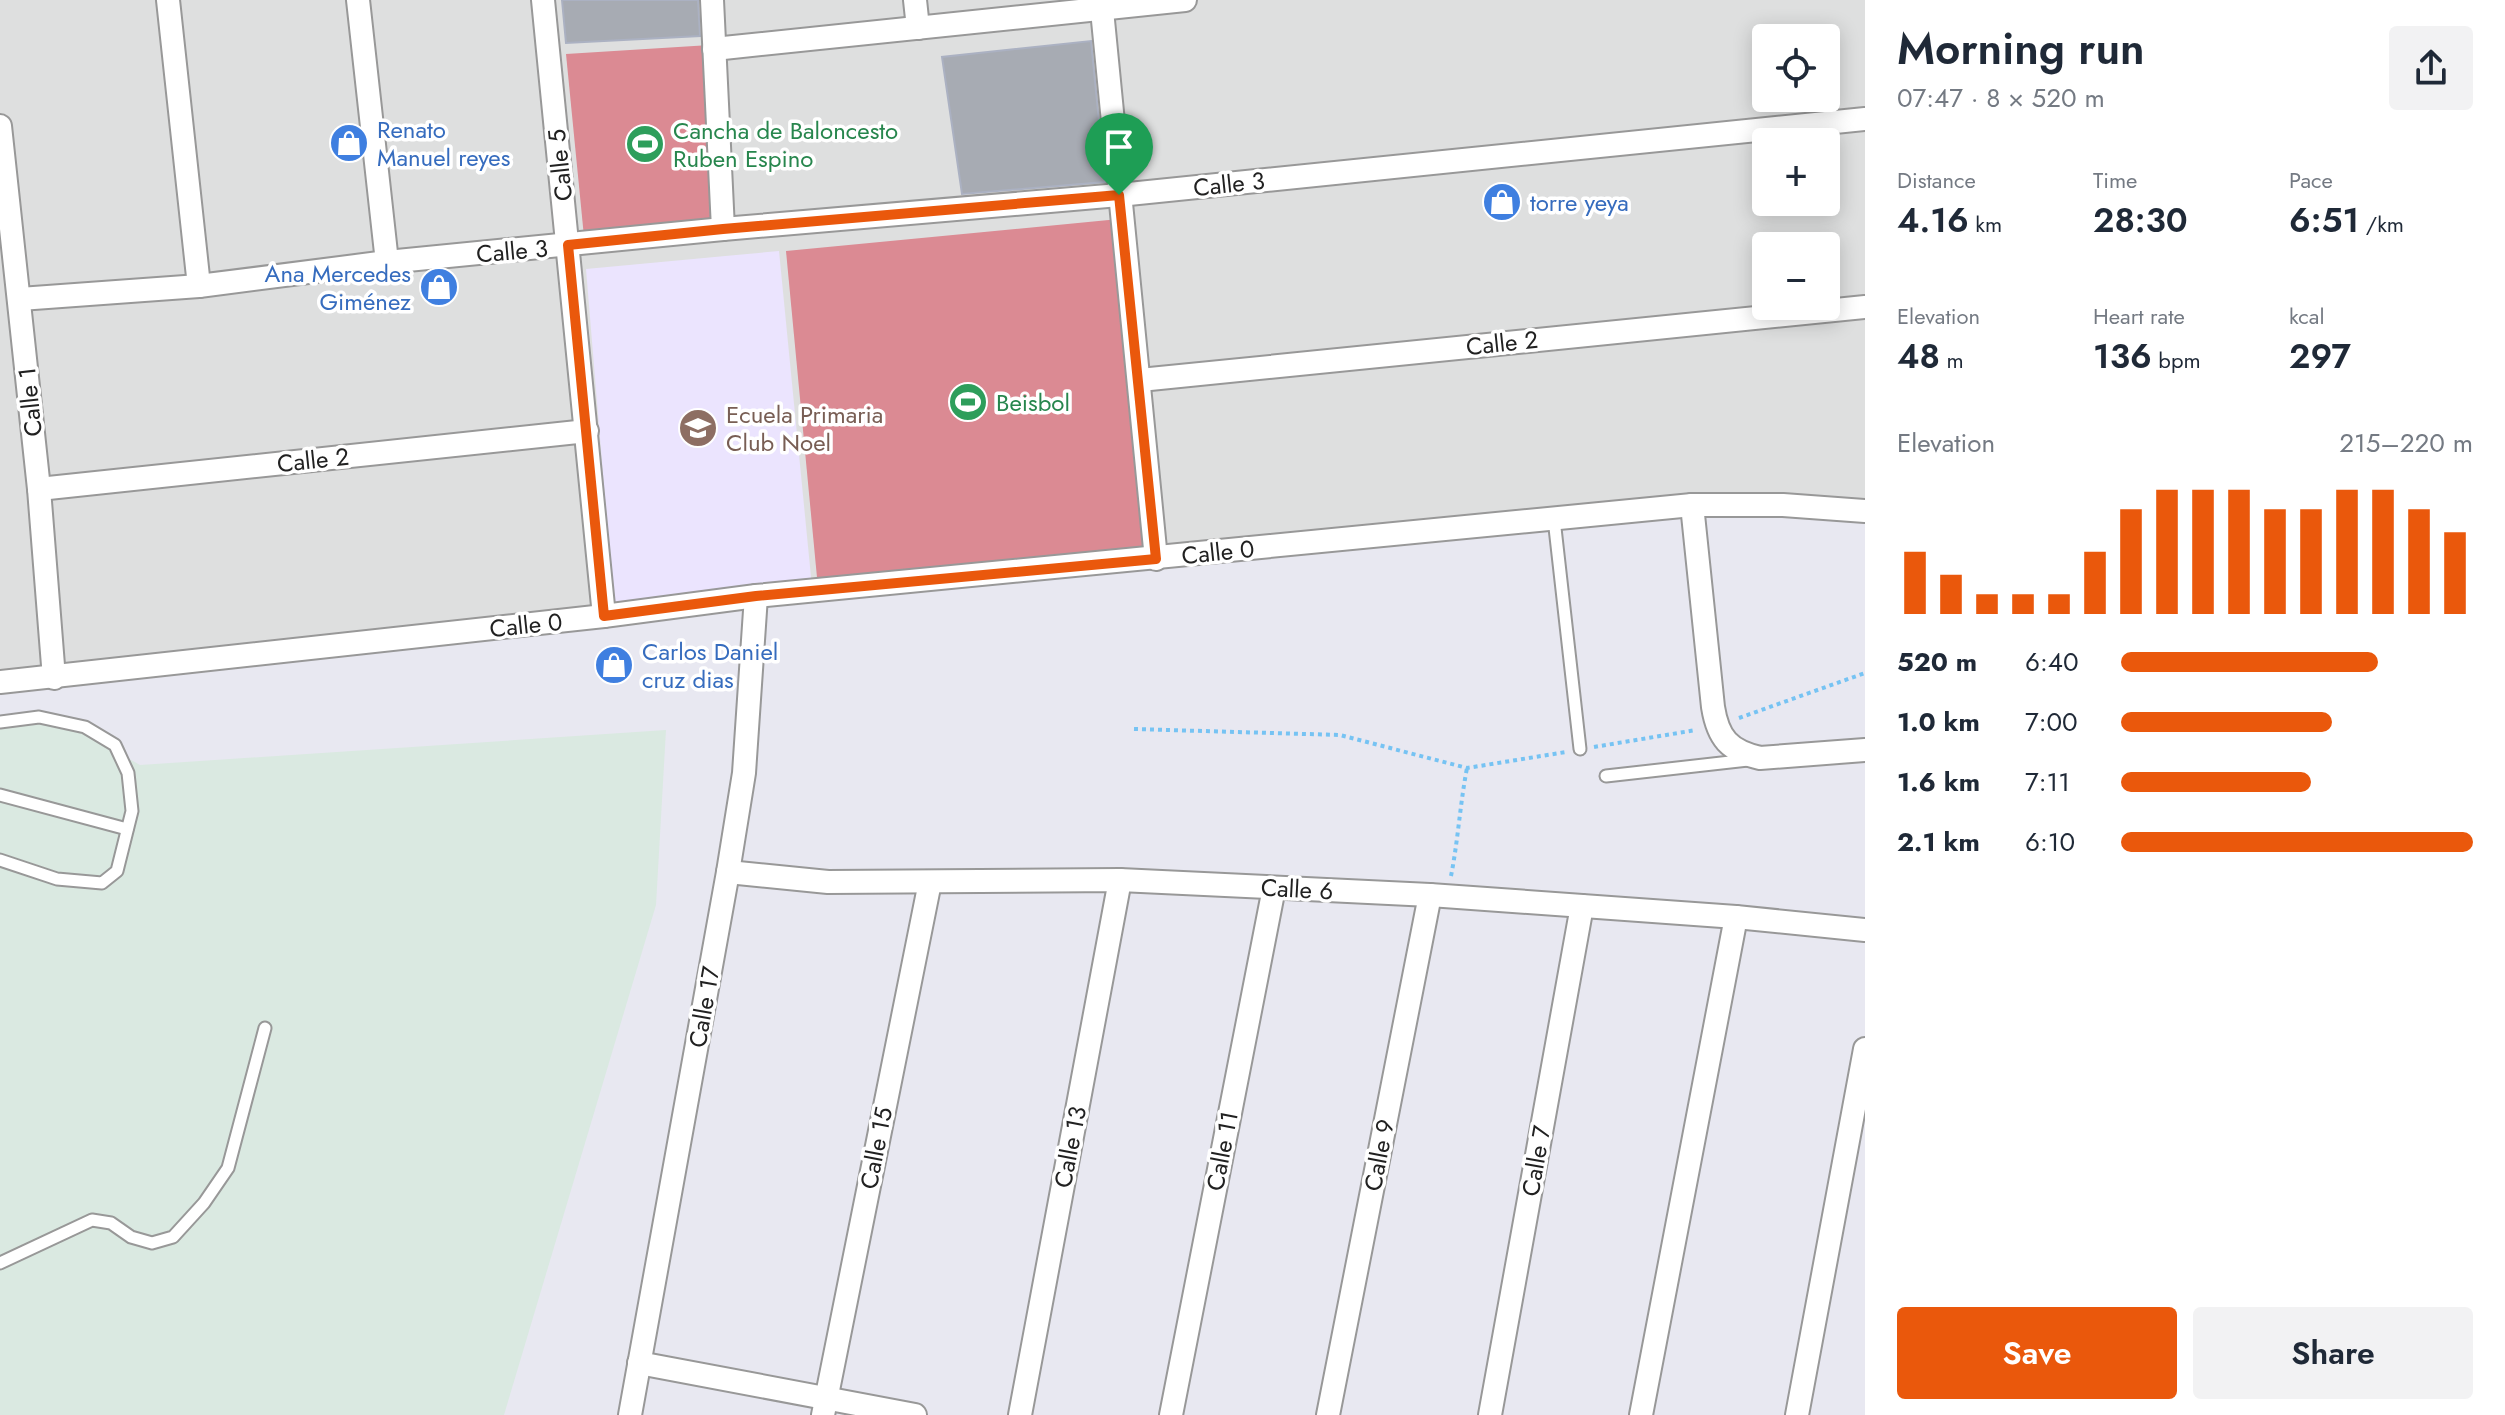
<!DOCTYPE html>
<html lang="en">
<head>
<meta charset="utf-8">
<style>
  body { margin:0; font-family:Jost,sans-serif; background:#f2f2f3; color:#1f2937; height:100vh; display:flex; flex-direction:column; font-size:30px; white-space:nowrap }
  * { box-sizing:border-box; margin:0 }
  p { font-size:26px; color:#747a83 }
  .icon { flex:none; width:44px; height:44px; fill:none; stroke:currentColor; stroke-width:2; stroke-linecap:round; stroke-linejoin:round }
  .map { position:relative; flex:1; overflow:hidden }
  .sheet { display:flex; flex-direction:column; background:#fff; width:640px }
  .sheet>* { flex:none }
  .fabs { position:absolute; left:1752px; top:24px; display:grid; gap:16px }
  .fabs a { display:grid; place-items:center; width:88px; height:88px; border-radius:8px; background:#fff; box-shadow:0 4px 20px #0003; font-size:40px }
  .pin { position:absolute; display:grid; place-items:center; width:68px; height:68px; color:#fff; margin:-82px -34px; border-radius:50% 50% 50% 0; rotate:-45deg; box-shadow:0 0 8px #0007 }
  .pin .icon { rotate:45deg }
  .round { display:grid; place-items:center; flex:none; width:84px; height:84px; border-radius:8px; background:#f2f2f3 }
  .headline { display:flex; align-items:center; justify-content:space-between; height:136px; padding:0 32px }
  h1 { font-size:44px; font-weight:600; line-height:60px }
  .metrics { display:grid; grid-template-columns:repeat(3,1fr); gap:12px; height:136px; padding:8px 32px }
  .metrics div { display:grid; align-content:center }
  .metrics b { font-size:34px; font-weight:600 }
  .metrics small { font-size:22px; font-weight:400 }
  .metrics p { font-size:22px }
  .chart { height:224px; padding:16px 32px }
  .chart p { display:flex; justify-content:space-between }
  .chart svg { width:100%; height:144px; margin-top:8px; stroke:#ea580c; stroke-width:6 }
  .primary-button { display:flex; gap:16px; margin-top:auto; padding:16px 32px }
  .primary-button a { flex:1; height:92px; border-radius:8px; background:#ea580c; color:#fff; font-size:32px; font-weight:600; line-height:92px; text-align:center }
  .primary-button a+a { background:#f2f2f3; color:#1f2937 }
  ul { padding:0 32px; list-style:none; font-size:26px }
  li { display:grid; grid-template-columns:128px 96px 1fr; align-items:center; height:60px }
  li i { height:20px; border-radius:10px; background:#ea580c }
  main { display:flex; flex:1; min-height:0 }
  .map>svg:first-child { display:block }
  .residential { fill:#dedfdf; fill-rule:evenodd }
  .industrial { fill:#dae9e1 }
  .education { fill:#ebe4fe }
  .pitch { fill:#db8a93 }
  .building { fill:#a7abb3; stroke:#abb1c2; stroke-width:2 }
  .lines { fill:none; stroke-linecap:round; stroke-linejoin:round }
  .service-casing { stroke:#989898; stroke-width:15 }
  .minor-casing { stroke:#989898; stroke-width:26 }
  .path { stroke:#76c3f3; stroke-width:4; stroke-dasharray:4 4; stroke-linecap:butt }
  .service { stroke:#fff; stroke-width:11 }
  .minor { stroke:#fff; stroke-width:22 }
  .route-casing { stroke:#fff; stroke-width:16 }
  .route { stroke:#ea580c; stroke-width:10 }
  .labels { text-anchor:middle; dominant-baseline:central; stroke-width:7; stroke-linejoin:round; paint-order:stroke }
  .shop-label { font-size:24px; fill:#366cbe; stroke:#fff; text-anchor:start }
  .leisure-label { font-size:24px; fill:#27864d; stroke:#fff; text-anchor:start }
  .street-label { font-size:24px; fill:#212121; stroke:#fff }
  .education-label { font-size:24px; fill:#785e54; stroke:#fff; text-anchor:start }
</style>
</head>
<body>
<main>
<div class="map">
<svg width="1865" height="1415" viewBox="0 0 1865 1415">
  <rect width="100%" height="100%" fill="#e8e8f1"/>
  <path class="residential" d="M 0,0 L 1865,0 L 1865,514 L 1728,501 L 0,677 ZM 1766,38 L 1826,38 L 1826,98 L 1766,98 ZM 1766,142 L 1826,142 L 1826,202 L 1766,202 ZM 1766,246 L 1826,246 L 1826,306 L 1766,306 Z"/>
  <path class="industrial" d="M 0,719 L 60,720 L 140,765 L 666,730 L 656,905 L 504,1415 L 0,1415 Z"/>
  <path class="education" d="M 779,251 L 812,587 L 614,607 L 586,269 Z"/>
  <g class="pitch">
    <path d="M 710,45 L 721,233 L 585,247 L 566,54 Z"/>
    <path d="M 1119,219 L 1151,553 L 818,588 L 786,251 Z"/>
  </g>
  <g class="building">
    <path d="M 562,0 L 698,0 L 700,36 L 566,43 Z"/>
    <path d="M 1091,41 L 1105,182 L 962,194 L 942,57 Z"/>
  </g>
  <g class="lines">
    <defs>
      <g id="service">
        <path d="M 1554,519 L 1580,749"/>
        <path d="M 0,722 L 39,717 L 85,727 L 115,745 L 128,773 L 132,811 L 117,871 L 102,883 L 57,879 L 0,860"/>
        <path d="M 1606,776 L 1748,760"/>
        <path d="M 0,795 L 127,829"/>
        <path d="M 0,1263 L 92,1220 L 111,1223 L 131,1237 L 152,1243 L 173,1237 L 204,1203 L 228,1168 L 265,1028"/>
      </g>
      <g id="minor">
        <path d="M 168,0 L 199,286"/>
        <path d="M 358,0 L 387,262"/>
        <path d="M 543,0 L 604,616"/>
        <path d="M 712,0 L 723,229"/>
        <path d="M 915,0 L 918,28"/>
        <path d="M 1101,0 L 1156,559"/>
        <path d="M 714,49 L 1185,0"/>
        <path d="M 0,126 L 39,489 L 54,678"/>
        <path d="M 20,299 L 199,286 L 387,262 L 723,229 L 1119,195 L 1865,119"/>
        <path d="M 1140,380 L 1865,307"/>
        <path d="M 39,489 L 587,431"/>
        <path d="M 1692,505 L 1713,707 C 1718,738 1729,751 1760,758 L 1865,750"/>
        <path d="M 0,682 L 604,616 L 756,596 L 1692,505 L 1783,505 L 1865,511"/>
        <path d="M 728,872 L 828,882 L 1120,880 L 1430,895 L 1736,917 L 1865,930"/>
        <path d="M 639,1363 L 915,1415"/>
        <path d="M 630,1415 L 728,872 L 744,773 L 756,596"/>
        <path d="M 823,1415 L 930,882"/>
        <path d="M 1020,1415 L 1120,880"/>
        <path d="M 1171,1415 L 1274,888"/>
        <path d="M 1328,1415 L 1430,895"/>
        <path d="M 1490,1415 L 1582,906"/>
        <path d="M 1641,1415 L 1736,917"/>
        <path d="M 1797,1415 L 1865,1049"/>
      </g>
    </defs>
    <use href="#service" class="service-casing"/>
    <use href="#minor" class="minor-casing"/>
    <g class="path">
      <path d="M 1739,718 L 1865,673"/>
      <path d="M 1134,729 L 1340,735 L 1467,768 L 1566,752"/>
      <path d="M 1594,747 L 1696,730"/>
      <path d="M 1451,876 C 1458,841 1460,804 1467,768"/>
    </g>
    <use href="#service" class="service"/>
    <use href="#minor" class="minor"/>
  </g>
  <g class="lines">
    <defs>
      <path id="route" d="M 1119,195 L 1156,559 L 756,596 L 604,616 L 568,245 L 723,229 Z"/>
    </defs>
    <use href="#route" class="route-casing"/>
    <use href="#route" class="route"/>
  </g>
  <defs>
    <symbol id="shop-disc" viewBox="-11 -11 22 22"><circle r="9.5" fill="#3f7fe0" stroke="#fff"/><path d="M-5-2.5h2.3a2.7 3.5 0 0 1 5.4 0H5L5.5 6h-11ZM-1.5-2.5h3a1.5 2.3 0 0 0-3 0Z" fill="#fff"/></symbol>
    <symbol id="stadium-disc" viewBox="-11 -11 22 22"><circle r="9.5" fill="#2e9e5b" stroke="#fff"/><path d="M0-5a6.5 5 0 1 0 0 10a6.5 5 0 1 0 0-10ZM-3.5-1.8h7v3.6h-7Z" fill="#fff"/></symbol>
    <symbol id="school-disc" viewBox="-11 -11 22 22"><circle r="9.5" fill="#8d6e63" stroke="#fff"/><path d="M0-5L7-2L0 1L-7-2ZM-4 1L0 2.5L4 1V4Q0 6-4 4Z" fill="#fff"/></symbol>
  </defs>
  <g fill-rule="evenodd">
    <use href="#shop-disc" x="327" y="121" width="44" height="44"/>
    <use href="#stadium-disc" x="623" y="122" width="44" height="44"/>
    <use href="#shop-disc" x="1480" y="180" width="44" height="44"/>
    <use href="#shop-disc" x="417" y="265" width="44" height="44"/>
    <use href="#stadium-disc" x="946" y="380" width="44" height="44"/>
    <use href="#school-disc" x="676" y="406" width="44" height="44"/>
    <use href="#shop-disc" x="592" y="643" width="44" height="44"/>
  </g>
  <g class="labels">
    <g class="shop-label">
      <text x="377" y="129">Renato<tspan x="377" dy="28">Manuel reyes</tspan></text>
      <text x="1530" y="202">torre yeya</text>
      <text x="411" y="273" text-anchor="end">Ana Mercedes<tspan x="411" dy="28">Giménez</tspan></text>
      <text x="642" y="651">Carlos Daniel<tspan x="642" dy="28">cruz dias</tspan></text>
    </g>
    <g class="leisure-label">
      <text x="673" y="130">Cancha de Baloncesto<tspan x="673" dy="28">Ruben Espino</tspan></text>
      <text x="996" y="402">Beisbol</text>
    </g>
    <g class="street-label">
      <text transform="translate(560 165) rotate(-96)">Calle 5</text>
      <text transform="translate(1229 184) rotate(-6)">Calle 3</text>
      <text transform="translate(512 251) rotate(-5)">Calle 3</text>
      <text transform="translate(1502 343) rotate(-6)">Calle 2</text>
      <text transform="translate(30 402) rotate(-96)">Calle 1</text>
      <text transform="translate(313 460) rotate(-6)">Calle 2</text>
      <text transform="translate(1218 552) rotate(-6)">Calle 0</text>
      <text transform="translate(526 625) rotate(-6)">Calle 0</text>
      <text transform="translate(1297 889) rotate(3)">Calle 6</text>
      <text transform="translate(704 1007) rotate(-80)">Calle 17</text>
      <text transform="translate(1070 1147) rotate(-79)">Calle 13</text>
      <text transform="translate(876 1148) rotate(-79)">Calle 15</text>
      <text transform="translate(1222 1151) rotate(-79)">Calle 11</text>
      <text transform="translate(1379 1155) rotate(-79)">Calle 9</text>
      <text transform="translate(1536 1161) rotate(-80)">Calle 7</text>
    </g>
    <g class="education-label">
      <text x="726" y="414">Ecuela Primaria<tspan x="726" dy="28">Club Noel</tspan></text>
    </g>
  </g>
</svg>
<div class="fabs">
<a><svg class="icon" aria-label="locate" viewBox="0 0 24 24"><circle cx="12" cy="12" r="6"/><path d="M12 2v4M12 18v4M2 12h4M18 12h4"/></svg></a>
<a>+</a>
<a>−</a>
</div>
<div class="pin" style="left:1119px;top:195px;background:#1e9e55"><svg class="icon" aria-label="arrive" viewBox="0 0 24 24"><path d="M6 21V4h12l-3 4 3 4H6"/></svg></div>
</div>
<section class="sheet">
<div class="headline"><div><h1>Morning run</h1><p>07:47 · 8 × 520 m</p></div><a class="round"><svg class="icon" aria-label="share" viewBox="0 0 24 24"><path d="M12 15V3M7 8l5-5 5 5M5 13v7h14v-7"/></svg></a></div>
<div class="metrics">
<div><p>Distance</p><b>4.16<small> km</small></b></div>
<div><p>Time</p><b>28:30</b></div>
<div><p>Pace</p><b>6:51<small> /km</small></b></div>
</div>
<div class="metrics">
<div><p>Elevation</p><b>48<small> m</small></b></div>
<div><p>Heart rate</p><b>136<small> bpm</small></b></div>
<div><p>kcal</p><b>297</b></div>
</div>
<div class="chart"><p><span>Elevation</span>215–220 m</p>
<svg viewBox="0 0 160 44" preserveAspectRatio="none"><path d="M5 44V25M15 44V32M25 44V38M35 44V38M45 44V38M55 44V25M65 44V12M75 44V6M85 44V6M95 44V6M105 44V12M115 44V12M125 44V6M135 44V6M145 44V12M155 44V19"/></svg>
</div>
<ul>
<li><b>520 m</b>6:40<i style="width:73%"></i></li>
<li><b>1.0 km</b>7:00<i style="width:60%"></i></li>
<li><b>1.6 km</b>7:11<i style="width:54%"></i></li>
<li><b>2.1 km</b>6:10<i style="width:100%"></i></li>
</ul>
<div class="primary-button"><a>Save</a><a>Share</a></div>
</section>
</main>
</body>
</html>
